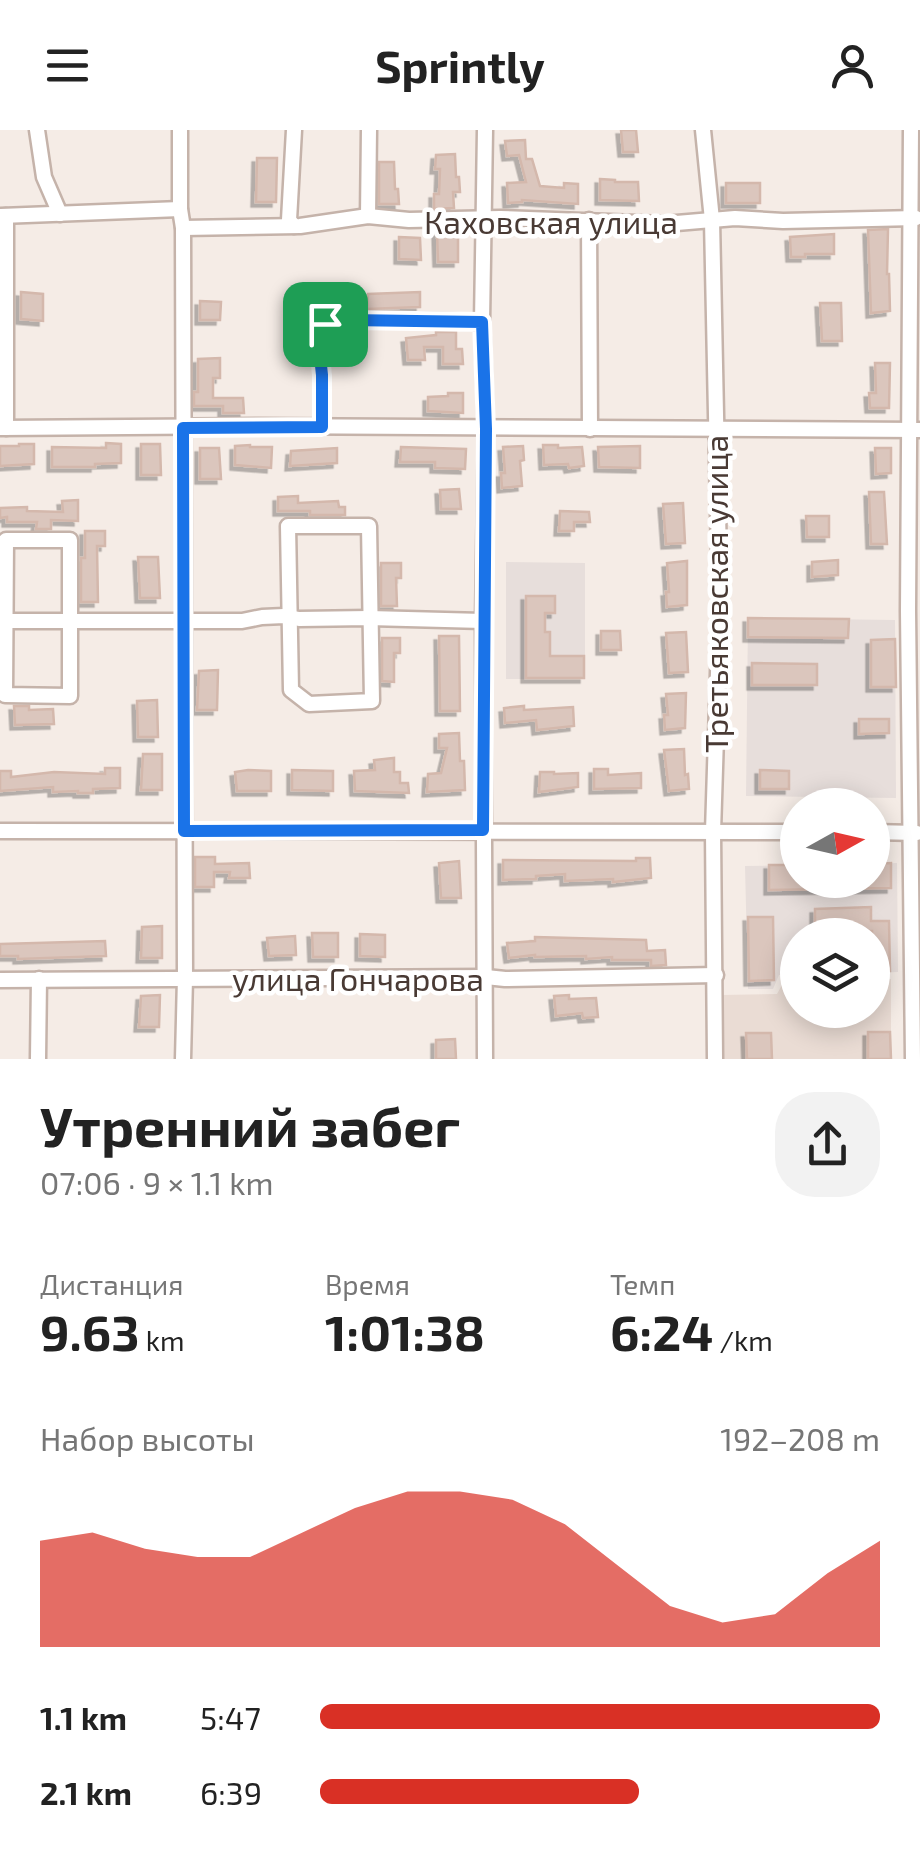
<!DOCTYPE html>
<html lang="ru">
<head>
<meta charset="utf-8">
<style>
  body { margin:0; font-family:"Exo 2",sans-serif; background:#f2f2f2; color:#222; height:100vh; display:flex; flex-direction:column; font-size:38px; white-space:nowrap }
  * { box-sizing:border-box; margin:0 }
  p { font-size:32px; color:#767676 }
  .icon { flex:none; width:55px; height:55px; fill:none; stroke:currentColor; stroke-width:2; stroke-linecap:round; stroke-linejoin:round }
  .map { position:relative; height:929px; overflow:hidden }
  .sheet { display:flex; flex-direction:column; background:#fff; flex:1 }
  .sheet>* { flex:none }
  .needle { width:65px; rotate:82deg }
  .controls { position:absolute; left:780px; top:658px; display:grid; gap:20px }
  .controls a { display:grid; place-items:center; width:110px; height:110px; border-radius:50%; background:#fff; box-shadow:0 5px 25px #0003; font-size:50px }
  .pin { position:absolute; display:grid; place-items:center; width:85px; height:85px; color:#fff; margin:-42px; border-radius:20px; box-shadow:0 5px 15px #0006 }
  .round { display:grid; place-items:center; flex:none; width:105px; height:105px; border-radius:40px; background:#f2f2f2 }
  .head { display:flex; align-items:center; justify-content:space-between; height:170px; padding:0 40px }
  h1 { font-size:55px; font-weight:700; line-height:75px }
  .stats { display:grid; grid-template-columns:repeat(3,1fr); gap:15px; height:170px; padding:10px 40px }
  .stats div { display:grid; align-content:center }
  .stats b { font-size:50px; font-weight:700 }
  .stats small { font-size:28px; font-weight:400 }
  .stats p { font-size:28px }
  .chart { height:280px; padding:20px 40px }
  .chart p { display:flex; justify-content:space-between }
  .chart svg { width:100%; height:180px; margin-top:10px; fill:#d93025; opacity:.7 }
  ul { padding:0 40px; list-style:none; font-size:32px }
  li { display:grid; grid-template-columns:160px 120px 1fr; align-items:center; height:75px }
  li i { height:25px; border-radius:12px; background:#d93025 }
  header { display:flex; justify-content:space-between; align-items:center; height:130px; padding:0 40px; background:#fff; font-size:45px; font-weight:700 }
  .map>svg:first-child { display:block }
  .residential { fill:#eadcd4 }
  .industrial { fill:#e7dedb }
  .building { fill:#dbc6bd; stroke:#d4b8ac; stroke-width:2.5; filter:url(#shadow) }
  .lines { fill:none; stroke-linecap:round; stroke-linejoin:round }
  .minor-casing { stroke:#c5b3aa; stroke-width:19 }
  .minor { stroke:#fff; stroke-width:14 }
  .route-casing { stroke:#fff; stroke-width:20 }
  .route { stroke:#1a73e8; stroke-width:12 }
  .labels { text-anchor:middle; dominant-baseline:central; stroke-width:9; stroke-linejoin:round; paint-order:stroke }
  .street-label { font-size:32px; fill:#493a34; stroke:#fff }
</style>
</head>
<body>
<header><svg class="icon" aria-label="menu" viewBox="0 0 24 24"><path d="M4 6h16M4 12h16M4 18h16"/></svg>Sprintly<svg class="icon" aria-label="person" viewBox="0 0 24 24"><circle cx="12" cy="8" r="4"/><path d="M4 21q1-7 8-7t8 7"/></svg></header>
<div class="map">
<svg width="920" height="929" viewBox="0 0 920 929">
  <defs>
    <filter id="shadow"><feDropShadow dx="-4.5" dy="4.5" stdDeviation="0" flood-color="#0004"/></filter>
  </defs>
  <rect width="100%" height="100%" fill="#f5ece6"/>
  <path class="residential" d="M 891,849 L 891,929 L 721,929 L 722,865 L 777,864 L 784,851 L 797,851 L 798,880 L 872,880 L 873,850 Z"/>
  <g class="industrial">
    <path d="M 506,432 L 585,433 L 585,549 L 506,549 Z"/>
    <path d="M 748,488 L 895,490 L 896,668 L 746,666 Z"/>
    <path d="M 897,733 L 898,842 L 873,843 L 872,805 L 798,805 L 797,845 L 779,845 L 773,859 L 748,859 L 745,736 L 797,735 L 798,750 L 872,750 L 873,734 Z"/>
  </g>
  <g class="building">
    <path d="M 621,0 L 636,0 L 638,22 L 623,22 Z"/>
    <path d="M 525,10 L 526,29 L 532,29 L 540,56 L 564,58 L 564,53 L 578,54 L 578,74 L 522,70 L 522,72 L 508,73 L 507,53 L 526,52 L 519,25 L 507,26 L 505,11 Z"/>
    <path d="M 455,24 L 456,47 L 459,47 L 460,62 L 453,62 L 454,78 L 434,79 L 434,64 L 439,64 L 440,39 L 435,39 L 436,25 Z"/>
    <path d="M 257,28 L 277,28 L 276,72 L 256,72 Z"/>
    <path d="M 379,32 L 394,32 L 395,59 L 398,59 L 399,74 L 379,74 Z"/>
    <path d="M 600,49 L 615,50 L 615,52 L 638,52 L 639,71 L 600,70 Z"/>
    <rect x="726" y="53" width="34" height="20"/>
    <path d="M 888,99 L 887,144 L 889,144 L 890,181 L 871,183 L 868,100 Z"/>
    <path d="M 437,102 L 458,102 L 458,132 L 438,132 Z"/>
    <path d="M 834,104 L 834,124 L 805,124 L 805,127 L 791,127 L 790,107 Z"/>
    <path d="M 399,107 L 420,108 L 421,130 L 399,129 Z"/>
    <path d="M 21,162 L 43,164 L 43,191 L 21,189 Z"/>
    <path d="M 420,162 L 420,177 L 367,179 L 368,164 Z"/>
    <path d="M 200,171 L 221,172 L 220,190 L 200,190 Z"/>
    <path d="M 820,173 L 841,173 L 842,211 L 822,211 Z"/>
    <path d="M 436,202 L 456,202 L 456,219 L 462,219 L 463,234 L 443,234 L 443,217 L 424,217 L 425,230 L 408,230 L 406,208 L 436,205 Z"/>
    <path d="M 220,228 L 220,248 L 213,248 L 213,268 L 243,268 L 244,283 L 223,283 L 223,276 L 194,276 L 194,262 L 198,262 L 198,229 Z"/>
    <path d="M 875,233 L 890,233 L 889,278 L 870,278 L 869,263 L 876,263 Z"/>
    <path d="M 448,263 L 463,263 L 463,283 L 428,281 L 428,267 L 448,266 Z"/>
    <path d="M 106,313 L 121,314 L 121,333 L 95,334 L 95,337 L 52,337 L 52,317 L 106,318 Z"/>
    <path d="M 19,314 L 34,314 L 34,334 L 0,336 L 0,316 L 19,316 Z"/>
    <path d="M 141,314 L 160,314 L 161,345 L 141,345 Z"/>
    <path d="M 250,315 L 250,317 L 272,317 L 271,338 L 235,335 L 235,316 Z"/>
    <path d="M 543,315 L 558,315 L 558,318 L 582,317 L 584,336 L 569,338 L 568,334 L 544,335 Z"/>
    <path d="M 523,316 L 524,330 L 520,331 L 522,356 L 502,358 L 501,343 L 505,343 L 503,317 Z"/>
    <path d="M 640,316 L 640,338 L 599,337 L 598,317 Z"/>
    <path d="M 401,317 L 466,319 L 465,339 L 435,338 L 435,332 L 400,332 Z"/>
    <path d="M 200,318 L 219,318 L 221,349 L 200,349 Z"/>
    <path d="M 337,318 L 337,333 L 290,336 L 291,321 Z"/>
    <path d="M 875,318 L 891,318 L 891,343 L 876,344 Z"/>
    <path d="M 459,359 L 461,379 L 441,379 L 440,360 Z"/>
    <path d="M 869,362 L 884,362 L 887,414 L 871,414 Z"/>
    <path d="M 298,366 L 298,373 L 338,371 L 339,377 L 345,377 L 345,385 L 310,385 L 310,381 L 278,381 L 278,367 Z"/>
    <path d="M 78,370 L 78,391 L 51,390 L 51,399 L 36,399 L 37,392 L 7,392 L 7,387 L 0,388 L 0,378 L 27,377 L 27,381 L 63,382 L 62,371 Z"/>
    <path d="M 683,373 L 685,413 L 666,414 L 663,374 Z"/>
    <path d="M 560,381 L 589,382 L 590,392 L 574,392 L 574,401 L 559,401 Z"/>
    <path d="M 806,386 L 829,386 L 829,407 L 807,407 Z"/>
    <path d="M 85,401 L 105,401 L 105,416 L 97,416 L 98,472 L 81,472 L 81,428 L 85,428 Z"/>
    <path d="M 138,427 L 158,427 L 160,468 L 140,468 Z"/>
    <path d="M 838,430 L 838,445 L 812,447 L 812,432 Z"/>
    <path d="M 687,431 L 687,475 L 667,477 L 666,462 L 669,462 L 667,433 Z"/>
    <path d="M 381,433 L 401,433 L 401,448 L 396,448 L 397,476 L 381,476 Z"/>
    <path d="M 526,466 L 555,466 L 555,483 L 545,483 L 545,502 L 550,502 L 550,526 L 584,526 L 584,548 L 526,548 Z"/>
    <path d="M 748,488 L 849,489 L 848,508 L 748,507 Z"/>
    <path d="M 601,501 L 620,501 L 621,520 L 601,520 Z"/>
    <path d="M 686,502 L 688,542 L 669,543 L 666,503 Z"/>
    <path d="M 439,506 L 459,506 L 460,581 L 440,581 Z"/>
    <path d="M 382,508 L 400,508 L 400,523 L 394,523 L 394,552 L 382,551 Z"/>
    <path d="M 895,509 L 896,557 L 871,557 L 871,510 Z"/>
    <path d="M 752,533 L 817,534 L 817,555 L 752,555 Z"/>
    <path d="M 218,540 L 217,580 L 197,580 L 199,541 Z"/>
    <path d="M 686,563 L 685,598 L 665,600 L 664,585 L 668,585 L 666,564 Z"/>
    <path d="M 157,570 L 158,607 L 138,607 L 137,571 Z"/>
    <path d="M 14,576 L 29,576 L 29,580 L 53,579 L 54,594 L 15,595 Z"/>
    <path d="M 524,576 L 524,580 L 573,577 L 574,596 L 537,600 L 536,590 L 505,593 L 504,578 Z"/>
    <path d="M 859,589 L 889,589 L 889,603 L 859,604 Z"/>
    <path d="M 459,603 L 460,631 L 464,631 L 465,660 L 427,662 L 428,644 L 441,643 L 447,618 L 439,618 L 439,604 Z"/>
    <path d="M 684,619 L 685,645 L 688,644 L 689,659 L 669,661 L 664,620 Z"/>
    <path d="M 143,624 L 162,624 L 162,660 L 141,660 Z"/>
    <path d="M 394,628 L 394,642 L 400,642 L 400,653 L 408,653 L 409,663 L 355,661 L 354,641 L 375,640 L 374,630 Z"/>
    <path d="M 105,638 L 120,638 L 120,658 L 93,659 L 93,663 L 78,663 L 78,661 L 53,662 L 53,657 L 0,661 L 0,641 L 11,641 L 11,647 L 54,642 L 105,644 Z"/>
    <path d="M 594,639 L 608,639 L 608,645 L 641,643 L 641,658 L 594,659 Z"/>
    <path d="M 248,640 L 271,641 L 271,661 L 237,661 L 235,642 Z"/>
    <path d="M 292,640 L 333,641 L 333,661 L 292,660 Z"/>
    <path d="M 760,640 L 789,641 L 789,659 L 760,659 Z"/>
    <path d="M 540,642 L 554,642 L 554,644 L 578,643 L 578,657 L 539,662 Z"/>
    <path d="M 195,727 L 215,727 L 215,734 L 249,733 L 250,748 L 229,748 L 230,742 L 214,742 L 214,757 L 195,757 Z"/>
    <path d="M 636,728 L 650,728 L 651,748 L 613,752 L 613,749 L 565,751 L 565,744 L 536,746 L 536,749 L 503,750 L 503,730 L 636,731 Z"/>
    <path d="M 459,731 L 461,768 L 441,768 L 439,733 Z"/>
    <path d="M 891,733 L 891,758 L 769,760 L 769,735 L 798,735 L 798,750 L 872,750 L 872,734 Z"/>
    <path d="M 871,777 L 871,791 L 889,791 L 890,841 L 872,841 L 872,801 L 835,802 L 835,805 L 815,805 L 815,779 Z"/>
    <path d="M 748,787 L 773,787 L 774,850 L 749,851 Z"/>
    <path d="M 162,796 L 162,828 L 141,828 L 142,797 Z"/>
    <path d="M 312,803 L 338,803 L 338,827 L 313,827 Z"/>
    <path d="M 360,804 L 385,805 L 385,827 L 360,826 Z"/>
    <path d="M 295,806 L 296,825 L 269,826 L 267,808 Z"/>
    <path d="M 535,807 L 646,810 L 647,821 L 665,820 L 666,835 L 651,836 L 651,830 L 612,830 L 612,827 L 586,829 L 586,826 L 535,827 L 535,825 L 509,828 L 507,813 L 535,811 Z"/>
    <path d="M 105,811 L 106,826 L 18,829 L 18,826 L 0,826 L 0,814 Z"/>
    <path d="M 160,865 L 159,897 L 139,897 L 141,866 Z"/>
    <path d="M 569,865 L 569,869 L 596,868 L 598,887 L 583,888 L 582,883 L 556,886 L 554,866 Z"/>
    <path d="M 868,902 L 890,902 L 891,929 L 868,929 Z"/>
    <path d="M 746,903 L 771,903 L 772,929 L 747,929 Z"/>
    <path d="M 455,909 L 456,929 L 436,929 L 436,910 Z"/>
  </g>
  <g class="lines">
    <defs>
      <g id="minor">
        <path d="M 37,0 L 44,47 L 60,84"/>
        <path d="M 180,0 L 180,79 L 183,98 L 185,848 L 183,929"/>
        <path d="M 294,0 L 289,90 L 294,96"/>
        <path d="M 703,0 L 712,90 L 720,479 L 713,702 L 715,929"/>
        <path d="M 911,0 L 908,481 L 913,929"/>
        <path d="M 1,86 L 180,79"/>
        <path d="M 368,86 L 369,0"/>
        <path d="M 589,90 L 590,299"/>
        <path d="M 183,98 L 300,96 L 368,86 L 409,90 L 500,88 L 665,94 L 735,88 L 783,91 L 916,88"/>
        <path d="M 322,297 L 322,245 L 318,207 L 321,199 L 331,191 L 349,189 L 482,192"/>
        <path d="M 0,298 L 257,296 L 920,300"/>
        <path d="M 6,298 L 6,86"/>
        <path d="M 288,396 L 369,396 L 372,571 L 309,574 L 291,560 Z"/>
        <path d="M 6,410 L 70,410 L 70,566 L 5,565 Z"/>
        <path d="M 0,491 L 242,491 L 262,487 L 284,486 L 299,489 L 369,488 L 483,491"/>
        <path d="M 0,701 L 798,702"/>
        <path d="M 872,702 L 917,703"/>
        <path d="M 0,850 L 486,847 L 505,849 L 716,845"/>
        <path d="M 38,929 L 39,849"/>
        <path d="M 485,929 L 483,491 L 486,299 L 482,192 L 485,0"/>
      </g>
    </defs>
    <use href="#minor" class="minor-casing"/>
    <use href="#minor" class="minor"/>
  </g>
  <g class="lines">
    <defs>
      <path id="route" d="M 349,190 L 482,192 L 486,299 L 483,700 L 184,701 L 183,298 L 322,297 L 322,245 L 318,207 L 321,199 L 331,191 Z"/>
    </defs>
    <use href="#route" class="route-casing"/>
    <use href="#route" class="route"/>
  </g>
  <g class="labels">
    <g class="street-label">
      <text x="551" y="91">Каховская улица</text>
      <text transform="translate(715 464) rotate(-90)">Третьяковская улица</text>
      <text x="358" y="848">улица Гончарова</text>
    </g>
  </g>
</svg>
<div class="controls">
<a><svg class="needle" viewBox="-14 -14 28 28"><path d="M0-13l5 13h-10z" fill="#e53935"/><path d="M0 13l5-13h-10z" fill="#767676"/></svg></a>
<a><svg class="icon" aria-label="layers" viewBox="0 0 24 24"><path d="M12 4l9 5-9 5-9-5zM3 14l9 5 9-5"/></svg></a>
</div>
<div class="pin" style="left:325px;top:194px;background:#1e9e55"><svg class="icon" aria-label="arrive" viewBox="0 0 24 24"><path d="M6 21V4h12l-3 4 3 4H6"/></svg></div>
</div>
<section class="sheet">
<div class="head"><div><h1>Утренний забег</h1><p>07:06 · 9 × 1.1 km</p></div><a class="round"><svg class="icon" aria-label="share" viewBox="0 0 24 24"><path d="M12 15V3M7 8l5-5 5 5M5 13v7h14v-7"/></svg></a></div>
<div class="stats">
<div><p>Дистанция</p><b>9.63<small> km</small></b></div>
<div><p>Время</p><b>1:01:38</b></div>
<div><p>Темп</p><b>6:24<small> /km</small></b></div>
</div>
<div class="chart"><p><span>Набор высоты</span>192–208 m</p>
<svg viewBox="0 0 160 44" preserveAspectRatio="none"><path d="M0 44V18L10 16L20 20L30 22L40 22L50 16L60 10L70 6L80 6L90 8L100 14L110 24L120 34L130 38L140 36L150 26L160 18V44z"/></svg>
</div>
<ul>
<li><b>1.1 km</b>5:47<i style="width:100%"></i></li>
<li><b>2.1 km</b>6:39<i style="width:57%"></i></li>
</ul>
</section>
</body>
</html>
